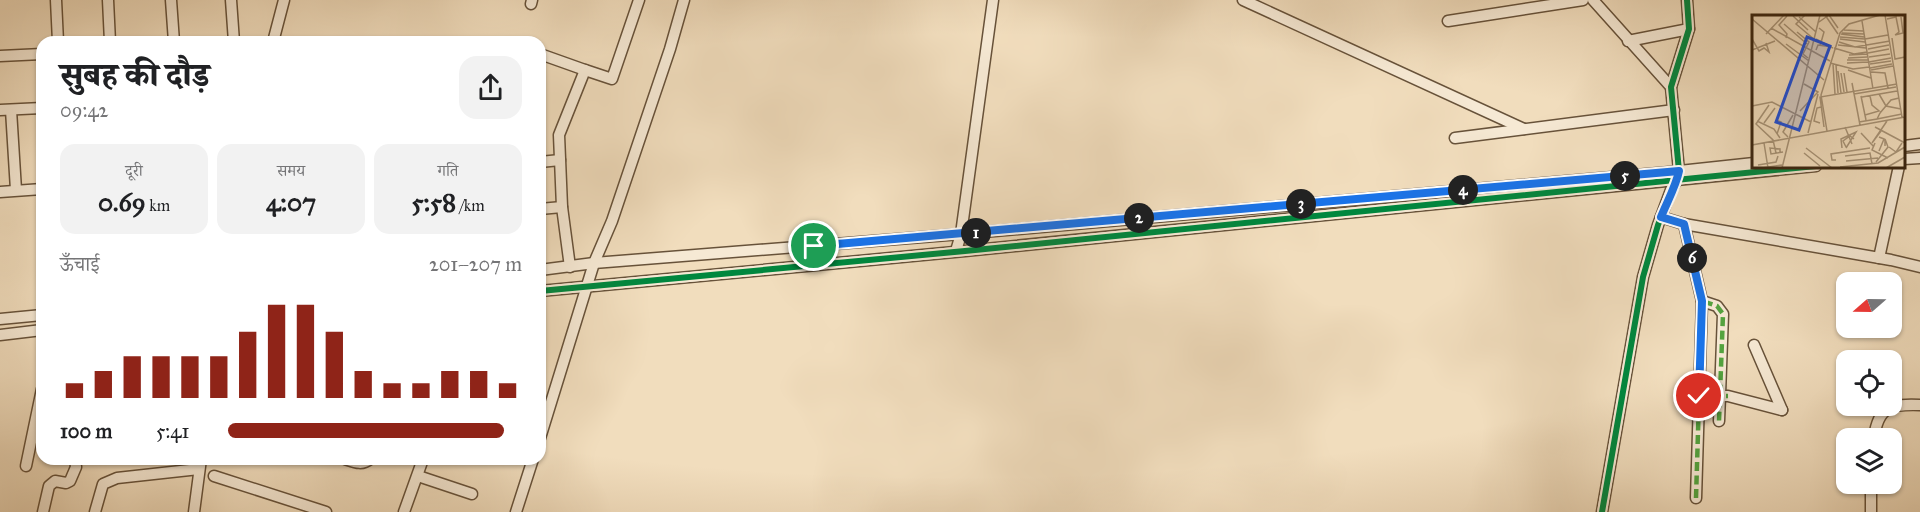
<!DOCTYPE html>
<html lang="hi">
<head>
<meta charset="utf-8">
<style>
  body { margin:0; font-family:"IM FELL Great Primer","Noto Serif Devanagari",serif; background:#f2f2f2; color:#202124; height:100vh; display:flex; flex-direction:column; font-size:22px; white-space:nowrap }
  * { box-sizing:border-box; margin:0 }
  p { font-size:20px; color:#757577 }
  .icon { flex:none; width:33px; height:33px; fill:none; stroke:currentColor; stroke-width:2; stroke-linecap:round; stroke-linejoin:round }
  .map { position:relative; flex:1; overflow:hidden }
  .side { position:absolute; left:36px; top:36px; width:510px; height:429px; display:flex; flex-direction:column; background:#fff; border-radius:18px; box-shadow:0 2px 4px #0004 }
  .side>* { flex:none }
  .needle { width:39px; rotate:250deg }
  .controls { position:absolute; left:1836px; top:272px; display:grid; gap:12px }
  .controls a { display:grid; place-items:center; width:66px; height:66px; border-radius:12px; background:#fff; box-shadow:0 2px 4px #0004; font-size:30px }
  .pin { position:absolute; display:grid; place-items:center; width:51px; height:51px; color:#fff; margin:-26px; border:3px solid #fff; border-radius:50%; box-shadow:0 2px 6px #0007 }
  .km { position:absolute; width:30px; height:30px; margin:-15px; border-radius:50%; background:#222; color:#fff; font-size:16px; line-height:30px; text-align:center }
  .round { display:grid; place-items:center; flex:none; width:63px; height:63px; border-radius:18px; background:#f2f2f2 }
  .headline { display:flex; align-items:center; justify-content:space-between; height:102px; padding:0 24px }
  h1 { font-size:33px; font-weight:800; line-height:45px }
  .stats { display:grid; grid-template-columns:repeat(3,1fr); gap:9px; height:102px; padding:6px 24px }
  .stats div { display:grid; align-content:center; border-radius:15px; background:#f2f2f2; text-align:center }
  .stats b { font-size:26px; font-weight:800 }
  .stats small { font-size:16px; font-weight:400 }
  .stats p { font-size:16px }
  .chart { height:168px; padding:12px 24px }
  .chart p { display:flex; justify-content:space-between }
  .chart svg { width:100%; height:108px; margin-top:6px; stroke:#8f2418; stroke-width:6 }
  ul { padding:0 24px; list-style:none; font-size:20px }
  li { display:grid; grid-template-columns:96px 72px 1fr; align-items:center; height:45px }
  li i { height:15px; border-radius:8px; background:#8f2418 }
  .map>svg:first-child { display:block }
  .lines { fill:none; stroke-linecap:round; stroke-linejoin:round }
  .minor-casing { stroke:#67523a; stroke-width:13 }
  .minor { stroke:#f6e9d4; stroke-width:10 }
  .quiet { stroke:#53a33f; stroke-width:4.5; stroke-dasharray:9 4.5; stroke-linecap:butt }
  .cycleway-casing { stroke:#f6e9d4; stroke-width:10 }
  .cycleway { stroke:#00873e; stroke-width:6 }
  .route-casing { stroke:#fff; stroke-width:12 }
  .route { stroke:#1a73e8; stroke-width:8 }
  .inset-road { fill:none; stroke:#a79377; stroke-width:1.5 }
  .view { fill:#1d4ed8; fill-opacity:0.15; stroke:#1d4ed8; stroke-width:3 }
  .inset-edge { fill:none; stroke:#39240f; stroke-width:3 }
</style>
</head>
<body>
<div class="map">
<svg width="1920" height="512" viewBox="0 0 1920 512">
  <rect width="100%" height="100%" fill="#f1ddbd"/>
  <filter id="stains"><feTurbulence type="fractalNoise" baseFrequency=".00333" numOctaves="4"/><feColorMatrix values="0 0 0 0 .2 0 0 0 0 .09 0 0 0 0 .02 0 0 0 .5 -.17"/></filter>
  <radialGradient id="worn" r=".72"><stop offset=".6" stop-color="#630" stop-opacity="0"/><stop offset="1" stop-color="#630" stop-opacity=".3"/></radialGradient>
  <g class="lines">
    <defs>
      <g id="minor">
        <path d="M 56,0 L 58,42"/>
        <path d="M 108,0 L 110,42"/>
        <path d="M 171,0 L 174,42"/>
        <path d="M 231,0 L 234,42"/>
        <path d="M 1243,0 L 1524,129"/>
        <path d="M 1593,0 L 1671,87"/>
        <path d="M 531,4 L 532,0"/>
        <path d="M 1448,21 L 1583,0"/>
        <path d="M 1628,41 L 1689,29"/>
        <path d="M 273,42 L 284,0"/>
        <path d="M 540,54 L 585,70"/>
        <path d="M 0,56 L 42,54"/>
        <path d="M 0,110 L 42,108"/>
        <path d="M 11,110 L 16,190"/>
        <path d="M 1455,138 L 1674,110"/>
        <path d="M 1904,146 L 1920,144"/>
        <path d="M 1904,159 L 1920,158"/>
        <path d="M 540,162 L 560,160"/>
        <path d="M 0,192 L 42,189"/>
        <path d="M 540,209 L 562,207"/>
        <path d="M 1661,217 L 1684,224 L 1891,260 L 1920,267"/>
        <path d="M 1684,224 L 1702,301 L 1717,306 L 1723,314 L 1719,421"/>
        <path d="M 956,251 L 961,234 L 993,0"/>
        <path d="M 1879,258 L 1899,166"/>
        <path d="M 570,267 L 562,207 L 559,135 L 585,70 L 612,79 L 639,0"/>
        <path d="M 540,270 L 594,263 L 961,234 L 1670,172 L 1754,163"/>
        <path d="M 540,291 L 965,251 L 1816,166"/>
        <path d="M 0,319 L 42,315"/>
        <path d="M 0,335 L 42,330"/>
        <path d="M 1754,345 L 1782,410"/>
        <path d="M 1699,396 L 1728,396 L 1782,410"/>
        <path d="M 540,438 L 594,263 L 612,221 L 670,49 L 684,0"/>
        <path d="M 1874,438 C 1878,406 1891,404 1920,405"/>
        <path d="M 345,459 C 354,462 362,466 370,459"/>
        <path d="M 26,466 L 42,389"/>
        <path d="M 214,476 L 326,512"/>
        <path d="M 418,476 L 472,494"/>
        <path d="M 1696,498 L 1702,301"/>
        <path d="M 43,512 L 49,486 L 55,481 L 66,483 L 70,481 L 76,467 L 75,459"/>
        <path d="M 95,512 L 103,484 L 117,478 L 199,469"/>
        <path d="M 194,512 L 201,459"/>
        <path d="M 404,512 L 423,459"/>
        <path d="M 516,512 L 533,459"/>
        <path d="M 1602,512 L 1643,277 L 1658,225 L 1671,190 L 1677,180 L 1679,171 L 1671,87 L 1689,29 L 1687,0"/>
        <path d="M 1871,512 L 1871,483"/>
      </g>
    </defs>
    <use href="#minor" class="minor-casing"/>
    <use href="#minor" class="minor"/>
    <g class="quiet">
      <path d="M 1684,224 L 1702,301 L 1717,306 L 1723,314 L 1719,421"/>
      <path d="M 1699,396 L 1728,396"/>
      <path d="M 1696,498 L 1702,301"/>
    </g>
    <defs>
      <g id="cycleway">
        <path d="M 540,291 L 965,251 L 1816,166"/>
        <path d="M 1602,512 L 1643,277 L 1658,225 L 1671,190 L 1677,180 L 1679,171 L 1671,87 L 1689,29 L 1687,0"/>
      </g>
    </defs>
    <use href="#cycleway" class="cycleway-casing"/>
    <use href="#cycleway" class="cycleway"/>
  </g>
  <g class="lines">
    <defs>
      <path id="route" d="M 814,246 L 1679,171 C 1676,186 1667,202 1661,217 L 1684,224 L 1702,301 L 1699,396"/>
    </defs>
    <use href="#route" class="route-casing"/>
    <use href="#route" class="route"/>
  </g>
  <g transform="translate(1752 15)">
    <rect width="153" height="153" fill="#f1ddbd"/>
    <path class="inset-road" d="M 53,0 L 44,9 L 63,25M 73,0 L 86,19M 133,0 L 150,102M 41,1 L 56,15M 47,2 L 64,17M 0,4 L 72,65M 135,4 L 144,2 L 147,17 L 143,20M 110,6 L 121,74M 67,7 L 77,0 L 86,13M 32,9 L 55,29M 19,13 L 78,46M 67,13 L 72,17 L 68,31M 92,15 L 111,16M 45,17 L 57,27 L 51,39 L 56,43M 90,18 L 112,19M 14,19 L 32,0M 89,19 L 112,22M 143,20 L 151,18 L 149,2M 88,22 L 113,24M 34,23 L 35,19 L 27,10 L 35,1M 140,23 L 143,44 L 153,42M 0,24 L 7,36 L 12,33 L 17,37 L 14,28M 64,24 L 81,33M 88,24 L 113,27M 113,24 L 136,20M 87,27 L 103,32 L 138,26M 34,29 L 57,46M 86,30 L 114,33M 82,33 L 102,39 L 115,37M 116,34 L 137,30M 0,35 L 23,26M 64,35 L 66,30 L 80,32M 116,38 L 137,34M 97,40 L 115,39M 117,42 L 138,39M 96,43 L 115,42M 95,45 L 116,45M 117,47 L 139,43M 78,48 L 101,54 L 117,52M 95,48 L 116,47M 81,49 L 83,79M 118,49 L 139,46M 84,50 L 86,78M 118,53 L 140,49M 96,55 L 119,63M 119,55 L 141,51M 86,56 L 89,78M 119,57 L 133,58 L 136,73M 89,58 L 92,77M 92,58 L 95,77M 100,68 L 108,110M 102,79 L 144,72M 127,79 L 134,91 L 149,94M 109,81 L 114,105M 110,82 L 145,76M 17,90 L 4,109 L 21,125 L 24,138M 0,91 L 20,87 L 59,107M 48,96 L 66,77 L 52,69M 128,98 L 139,85 L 147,83M 113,100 L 127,96 L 120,90 L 118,81M 125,104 L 150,99M 24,105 L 29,107 L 25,119M 5,106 L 22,114 L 28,123M 107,107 L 125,104 L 128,98M 12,108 L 23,93M 68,108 L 62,106 L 65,93 L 69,92M 72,112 L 68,82 L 145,69M 93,112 L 100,129M 123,112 L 153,128M 75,116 L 69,80 L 88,18 L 97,9 L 128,0M 129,116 L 120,128 L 135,106M 56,118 L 66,79M 109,118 L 122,132M 36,122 L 31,117 L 41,100M 12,128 L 16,153M 123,128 L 120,135 L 136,143M 0,130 L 153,102M 94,132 L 91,126 L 98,121 L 102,124M 137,132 L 144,137 L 150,128M 54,133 L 80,153M 90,133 L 89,124 L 104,117 L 94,133M 127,136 L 132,124 L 127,122M 28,137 L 28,134 L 18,133 L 19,139 L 31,137M 52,138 L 68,151M 93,141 L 118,138 L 120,149M 84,145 L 80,145 L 79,139 L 118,133M 94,146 L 126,143M 124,147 L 136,132 L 133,124 L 133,131M 6,150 L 24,147 L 26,141M 88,152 L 126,148 L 153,132M 10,153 L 30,150M 30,153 L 68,0M 134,153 L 153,142"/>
    <path class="view" d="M 55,22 L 78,31 L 47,115 L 24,107 Z"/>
    <rect width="153" height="153" class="inset-edge"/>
  </g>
  <rect width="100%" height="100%" filter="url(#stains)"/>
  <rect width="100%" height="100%" fill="url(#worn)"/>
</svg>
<div class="controls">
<a><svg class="needle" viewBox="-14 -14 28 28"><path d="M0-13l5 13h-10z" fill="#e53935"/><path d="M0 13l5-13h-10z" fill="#757577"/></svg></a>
<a><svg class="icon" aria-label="locate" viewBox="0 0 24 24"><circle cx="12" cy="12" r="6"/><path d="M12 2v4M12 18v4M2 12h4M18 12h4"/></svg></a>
<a><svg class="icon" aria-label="layers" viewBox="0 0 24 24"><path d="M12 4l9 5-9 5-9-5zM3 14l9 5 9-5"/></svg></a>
</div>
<div class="pin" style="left:814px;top:246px;background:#1e9e55"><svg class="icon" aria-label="arrive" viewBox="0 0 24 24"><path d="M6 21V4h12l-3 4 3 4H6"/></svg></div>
<div class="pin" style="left:1699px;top:396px;background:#d93025"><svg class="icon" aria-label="check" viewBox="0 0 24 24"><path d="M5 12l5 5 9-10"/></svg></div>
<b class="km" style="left:976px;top:233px">1</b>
<b class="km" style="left:1139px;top:218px">2</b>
<b class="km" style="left:1301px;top:204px">3</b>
<b class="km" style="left:1463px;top:190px">4</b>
<b class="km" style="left:1625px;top:176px">5</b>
<b class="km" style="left:1692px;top:258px">6</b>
<section class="side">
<div class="headline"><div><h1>सुबह की दौड़</h1><p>09:42</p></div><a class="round"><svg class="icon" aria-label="share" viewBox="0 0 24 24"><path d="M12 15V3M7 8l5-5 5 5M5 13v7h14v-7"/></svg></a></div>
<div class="stats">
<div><p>दूरी</p><b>0.69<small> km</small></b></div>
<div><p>समय</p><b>4:07</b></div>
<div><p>गति</p><b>5:58<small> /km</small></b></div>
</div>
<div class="chart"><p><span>ऊँचाई</span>201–207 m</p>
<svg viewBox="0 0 160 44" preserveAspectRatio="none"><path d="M5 44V38M15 44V33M25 44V27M35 44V27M45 44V27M55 44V27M65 44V17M75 44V6M85 44V6M95 44V17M105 44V33M115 44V38M125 44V38M135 44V33M145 44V33M155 44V38"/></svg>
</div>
<ul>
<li><b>100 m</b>5:41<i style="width:94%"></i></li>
</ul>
</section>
</div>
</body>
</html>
